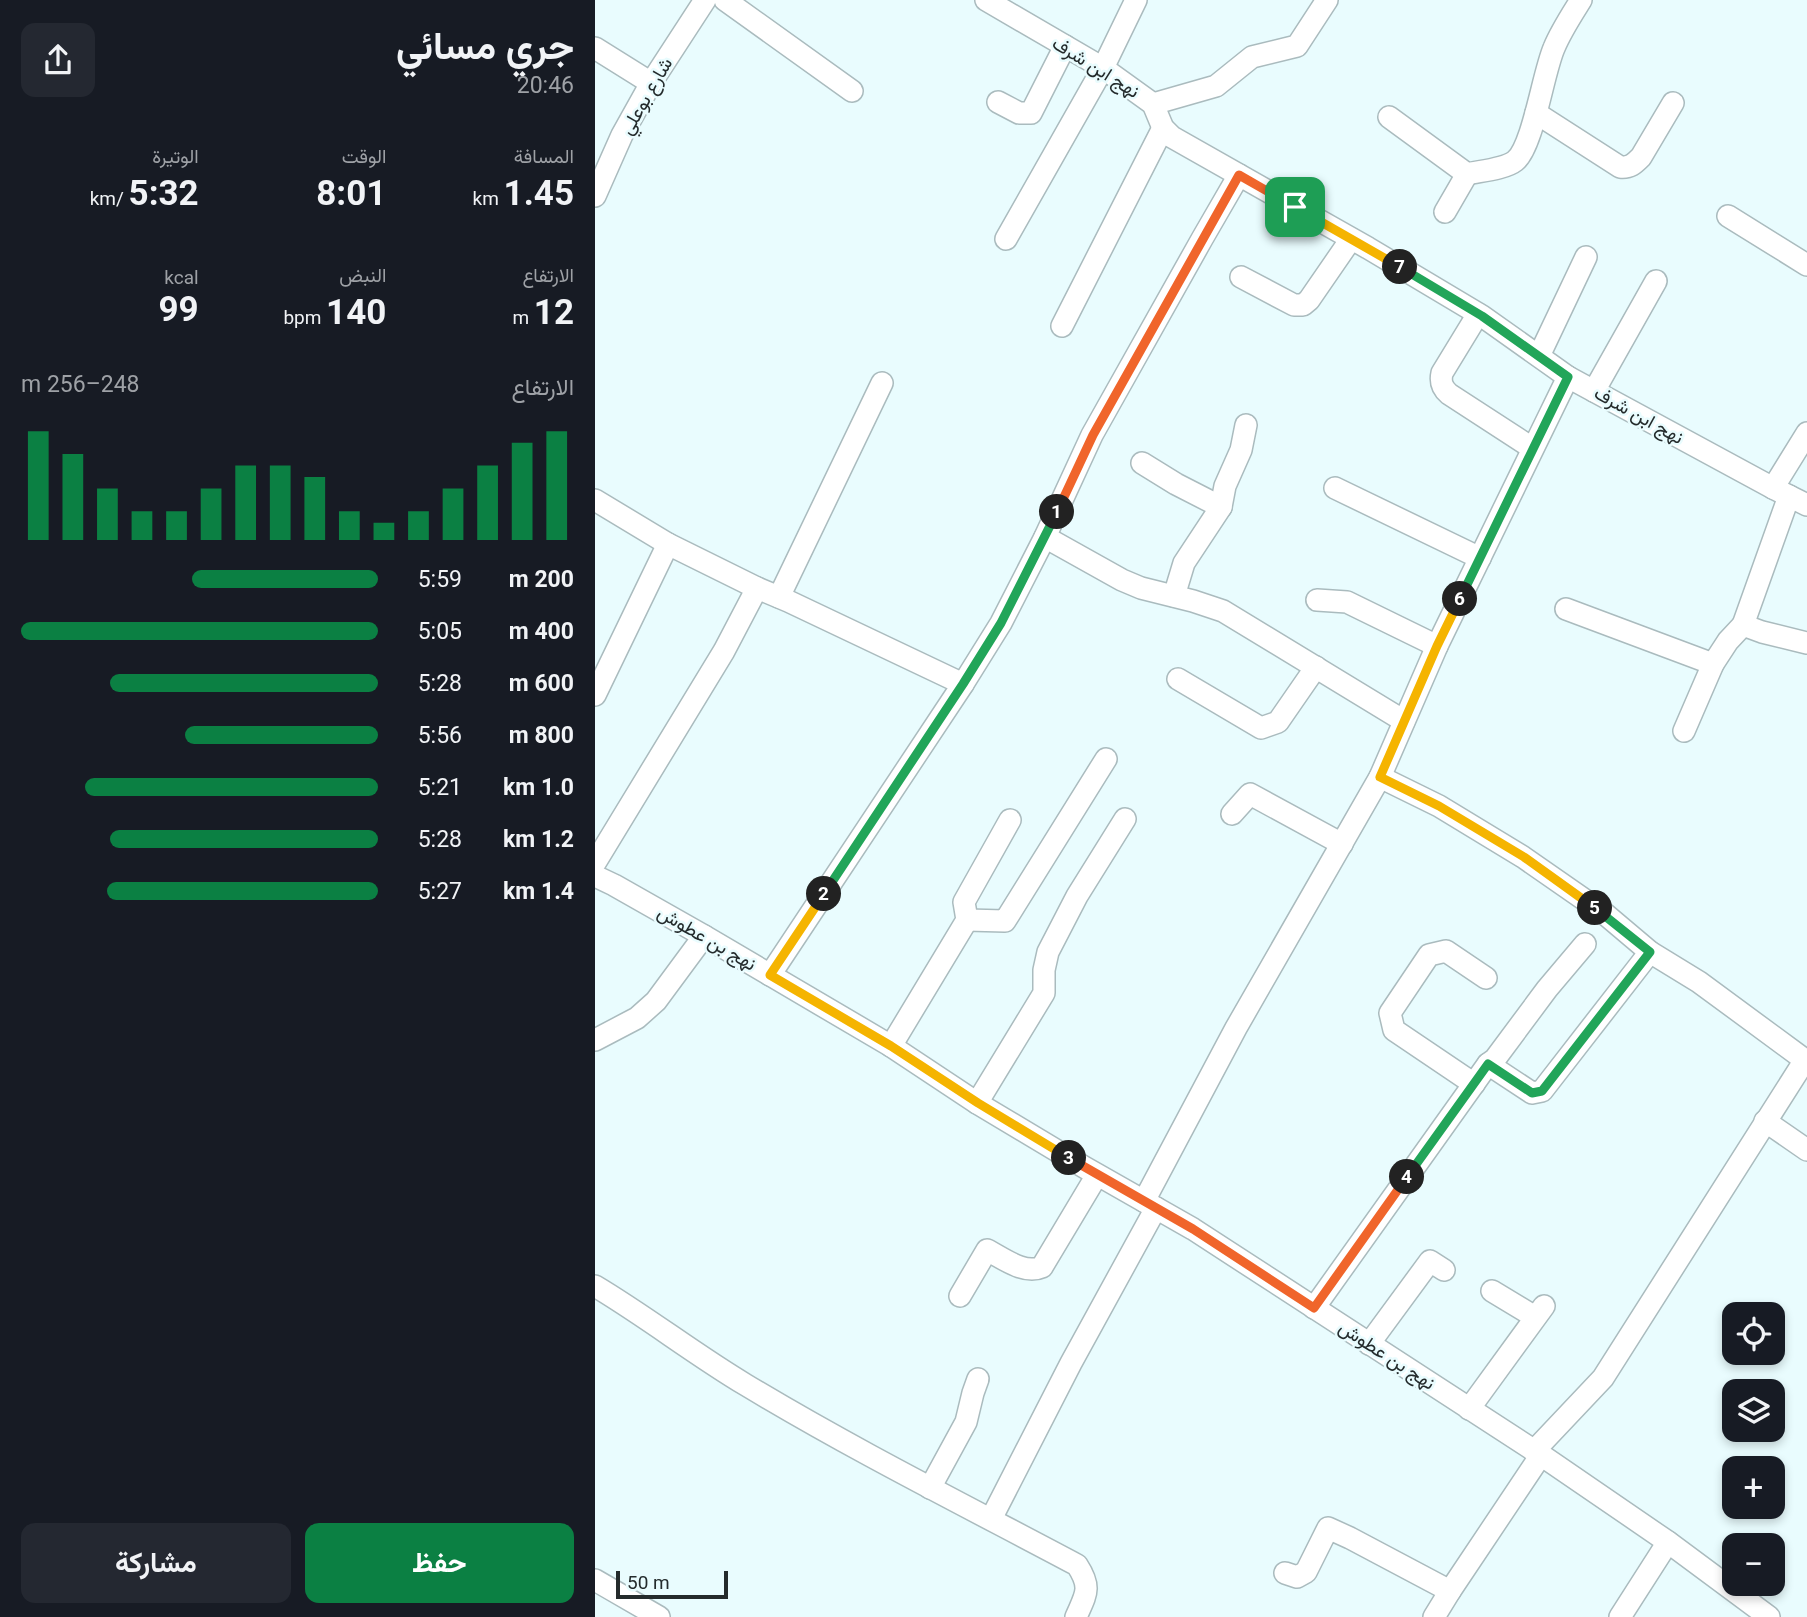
<!DOCTYPE html>
<html lang="ar">
<head>
<meta charset="utf-8">
<style>
  body { margin:0; font-family:Roboto,Vazirmatn,sans-serif; background:#242831; color:#f1f3f6; direction:rtl; height:100vh; display:flex; flex-direction:column; font-size:26px; white-space:nowrap }
  * { box-sizing:border-box; margin:0 }
  p { font-size:23px; color:#9ea1a6 }
  .icon { flex:none; width:38px; height:38px; fill:none; stroke:currentColor; stroke-width:2; stroke-linecap:round; stroke-linejoin:round }
  .map { position:relative; flex:1; overflow:hidden; direction:ltr }
  .panel { display:flex; flex-direction:column; background:#171b24; width:595px }
  .panel>* { flex:none }
  .buttons { position:absolute; left:1127px; top:1302px; display:grid; gap:14px }
  .buttons a { display:grid; place-items:center; width:63px; height:63px; border-radius:14px; background:#171b24; box-shadow:0 4px 10px #0003; font-size:35px }
  .scale { position:absolute; left:21px; bottom:18px; width:112px; box-sizing:border-box; padding-left:7px; border:4px solid #242b2c; border-top:0; font-size:19px; line-height:24px; white-space:nowrap; color:#242b2c; -webkit-text-stroke:5px #e9fcfe; paint-order:stroke }
  .pin { position:absolute; display:grid; place-items:center; width:60px; height:60px; color:#fff; margin:-30px; border-radius:14px; box-shadow:0 4px 10px #0006 }
  .km { position:absolute; width:35px; height:35px; margin:-18px; border-radius:50%; background:#222; color:#fff; font-size:19px; line-height:35px; text-align:center }
  .round { display:grid; place-items:center; flex:none; width:74px; height:74px; border-radius:14px; background:#242831 }
  .headline { display:flex; align-items:center; justify-content:space-between; height:119px; padding:0 21px }
  h1 { font-size:38px; font-weight:700; line-height:52px }
  .stats { display:grid; grid-template-columns:repeat(3,1fr); gap:10px; height:119px; padding:7px 21px }
  .stats div { display:grid; align-content:center }
  .stats b { font-size:35px; font-weight:700 }
  .stats small { font-size:19px; font-weight:400 }
  .stats p { font-size:19px }
  .chart { height:196px; padding:14px 21px }
  .chart p { display:flex; justify-content:space-between }
  .chart svg { width:100%; height:126px; margin-top:7px; stroke:#0b8043; stroke-width:6 }
  .cta { display:flex; gap:14px; margin-top:auto; padding:14px 21px }
  .cta a { flex:1; height:80px; border-radius:14px; background:#0b8043; color:#fff; font-size:28px; font-weight:700; line-height:80px; text-align:center }
  .cta a+a { background:#242831; color:#f1f3f6 }
  ul { padding:0 21px; list-style:none; font-size:23px }
  li { display:grid; grid-template-columns:112px 84px 1fr; align-items:center; height:52px }
  li i { height:18px; border-radius:9px; background:#0b8043 }
  main { display:flex; flex:1; min-height:0 }
  .map>svg:first-child { display:block }
  .lines { fill:none; stroke-linecap:round; stroke-linejoin:round }
  .minor-casing { stroke:#aabbbe; stroke-width:24 }
  .minor { stroke:#fff; stroke-width:21 }
  .split-1-casing { stroke:#fff; stroke-width:14 }
  .split-2-casing { stroke:#fff; stroke-width:14 }
  .split-3-casing { stroke:#fff; stroke-width:14 }
  .split-4-casing { stroke:#fff; stroke-width:14 }
  .split-5-casing { stroke:#fff; stroke-width:14 }
  .split-6-casing { stroke:#fff; stroke-width:14 }
  .split-7-casing { stroke:#fff; stroke-width:14 }
  .split-8-casing { stroke:#fff; stroke-width:14 }
  .split-1 { stroke:#f0652b; stroke-width:9 }
  .split-2 { stroke:#22a559; stroke-width:9 }
  .split-3 { stroke:#f5b400; stroke-width:9 }
  .split-4 { stroke:#f0652b; stroke-width:9 }
  .split-5 { stroke:#22a559; stroke-width:9 }
  .split-6 { stroke:#f5b400; stroke-width:9 }
  .split-7 { stroke:#22a559; stroke-width:9 }
  .split-8 { stroke:#f5b400; stroke-width:9 }
  .labels { text-anchor:middle; dominant-baseline:central; stroke-width:5; stroke-linejoin:round; paint-order:stroke }
  .street-label { font-size:19px; fill:#242b2c; stroke:#e9fcfe }
</style>
</head>
<body>
<main>
<div class="map">
<svg width="1212" height="1617" viewBox="0 0 1212 1617">
  <rect width="100%" height="100%" fill="#e9fcfe"/>
  <g class="lines">
    <defs>
      <g id="minor">
        <path d="M 130,0 L 257,91"/>
        <path d="M 391,0 L 508,68 L 558,104 L 568,128 L 577,137 L 773,248 L 887,316 L 973,377 L 1178,488 L 1212,505"/>
        <path d="M 0,48 L 56,83"/>
        <path d="M 403,102 L 424,113 L 436,113 L 470,46"/>
        <path d="M 558,104 L 621,86 L 657,57 L 702,46 L 732,0"/>
        <path d="M 941,113 L 1025,167 C 1035,168 1039,164 1046,157 L 1078,103"/>
        <path d="M 794,117 L 872,174 C 885,171 910,169 920,161 C 938,147 948,73 959,48 C 966,31 976,16 986,0"/>
        <path d="M 0,196 L 27,135 L 56,83 L 110,0"/>
        <path d="M 850,212 L 872,174"/>
        <path d="M 1133,216 L 1212,265"/>
        <path d="M 411,239 L 508,68 L 541,0"/>
        <path d="M 646,277 L 699,305 L 708,305 L 714,300 L 756,239"/>
        <path d="M 883,314 L 847,373 C 845,382 847,388 854,394 L 937,448"/>
        <path d="M 467,326 L 568,128"/>
        <path d="M 944,356 L 991,257"/>
        <path d="M 999,391 L 1061,281"/>
        <path d="M 547,463 L 581,484 L 626,507"/>
        <path d="M 740,488 L 885,558"/>
        <path d="M 1178,488 L 1212,433"/>
        <path d="M 0,500 L 73,544 L 162,588 L 193,601 L 368,684 L 175,975"/>
        <path d="M 450,537 L 527,580 L 546,588 L 598,601 L 628,611 L 809,721"/>
        <path d="M 579,596 L 589,563 L 626,507 L 630,486 L 646,450 L 651,425"/>
        <path d="M 184,597 L 287,383"/>
        <path d="M 722,600 L 752,602 L 842,646"/>
        <path d="M 971,609 L 1118,664"/>
        <path d="M 1148,625 L 1194,496"/>
        <path d="M 583,679 L 666,728 L 683,722 L 721,667"/>
        <path d="M 368,684 L 406,623 L 450,537 L 497,435 L 607,239 L 644,175"/>
        <path d="M 0,695 L 73,544"/>
        <path d="M 1089,731 L 1118,664 L 1133,641 L 1148,625 L 1167,632 L 1212,643"/>
        <path d="M 785,777 L 844,806 L 928,857 L 1010,914 L 1055,952 L 1104,982 L 1210,1060 L 1008,1378 L 939,1451"/>
        <path d="M 637,814 L 655,794 L 747,844"/>
        <path d="M 0,863 L 129,651 L 162,588"/>
        <path d="M 0,876 L 19,885 L 109,936 L 296,1046 L 382,1103 L 489,1167 L 598,1229 L 946,1455 L 1073,1542 L 1174,1617"/>
        <path d="M 372,920 L 410,921 L 511,759"/>
        <path d="M 0,1040 L 42,1018 L 61,1001 L 109,936"/>
        <path d="M 296,1046 L 372,920 L 369,902 L 415,820"/>
        <path d="M 893,1064 L 900,1059 L 952,989 L 990,944"/>
        <path d="M 879,1084 L 799,1030 L 795,1013 L 834,955 L 851,951 L 891,978"/>
        <path d="M 382,1103 L 449,993 L 449,970 L 453,952 L 482,896 L 530,819"/>
        <path d="M 1170,1121 L 1212,1150"/>
        <path d="M 549,1201 L 641,1028 L 785,777 L 842,646 L 973,377"/>
        <path d="M 0,1286 C 52,1317 99,1354 151,1385 C 259,1450 371,1506 482,1565 C 497,1588 491,1594 481,1617"/>
        <path d="M 897,1291 L 940,1317"/>
        <path d="M 365,1296 L 392,1250 C 408,1258 429,1275 447,1267 L 502,1175"/>
        <path d="M 719,1308 L 893,1064 L 937,1093 L 947,1091 L 1055,952"/>
        <path d="M 774,1344 L 835,1261 L 849,1270"/>
        <path d="M 874,1409 L 949,1306"/>
        <path d="M 335,1488 L 371,1422 L 378,1393 L 383,1379"/>
        <path d="M 396,1519 L 476,1363 L 561,1208"/>
        <path d="M 690,1573 L 702,1577 L 711,1572 L 733,1528 L 755,1538 L 855,1591"/>
        <path d="M 0,1580 L 64,1617"/>
        <path d="M 839,1617 L 855,1591 L 946,1455"/>
        <path d="M 1025,1617 L 1073,1542"/>
      </g>
    </defs>
    <use href="#minor" class="minor-casing"/>
    <use href="#minor" class="minor"/>
  </g>
  <g class="lines">
    <defs>
      <path id="split-1" d="M 462,512 L 498,435 L 644,175 L 700,207"/>
      <path id="split-2" d="M 229,894 L 368,684 L 406,623 L 462,512"/>
      <path id="split-3" d="M 229,894 L 175,975 L 296,1046 L 383,1103 L 474,1158"/>
      <path id="split-4" d="M 474,1158 L 598,1229 L 719,1308 L 812,1177"/>
      <path id="split-5" d="M 812,1177 L 893,1064 L 937,1093 L 947,1091 L 1055,952 L 1000,908"/>
      <path id="split-6" d="M 865,599 L 842,646 L 785,777 L 844,806 L 929,857 L 1000,908"/>
      <path id="split-7" d="M 805,267 L 887,316 L 973,377 L 865,599"/>
      <path id="split-8" d="M 700,207 L 805,267"/>
    </defs>
    <use href="#split-1" class="split-1-casing"/>
    <use href="#split-2" class="split-2-casing"/>
    <use href="#split-3" class="split-3-casing"/>
    <use href="#split-4" class="split-4-casing"/>
    <use href="#split-5" class="split-5-casing"/>
    <use href="#split-6" class="split-6-casing"/>
    <use href="#split-7" class="split-7-casing"/>
    <use href="#split-8" class="split-8-casing"/>
    <use href="#split-1" class="split-1"/>
    <use href="#split-2" class="split-2"/>
    <use href="#split-3" class="split-3"/>
    <use href="#split-4" class="split-4"/>
    <use href="#split-5" class="split-5"/>
    <use href="#split-6" class="split-6"/>
    <use href="#split-7" class="split-7"/>
    <use href="#split-8" class="split-8"/>
  </g>
  <g class="labels">
    <g class="street-label">
      <text transform="translate(501 67) rotate(32)">نهج ابن شرف</text>
      <text transform="translate(51 96) rotate(-60)">شارع بوعلي</text>
      <text transform="translate(1044 415) rotate(29)">نهج ابن شرف</text>
      <text transform="translate(112 938) rotate(30)">نهج بن عطوش</text>
      <text transform="translate(792 1355) rotate(33)">نهج بن عطوش</text>
    </g>
  </g>
</svg>
<div class="buttons">
<a><svg class="icon" aria-label="locate" viewBox="0 0 24 24"><circle cx="12" cy="12" r="6"/><path d="M12 2v4M12 18v4M2 12h4M18 12h4"/></svg></a>
<a><svg class="icon" aria-label="layers" viewBox="0 0 24 24"><path d="M12 4l9 5-9 5-9-5zM3 14l9 5 9-5"/></svg></a>
<a>+</a>
<a>−</a>
</div>
<div class="scale">50 m</div>
<div class="pin" style="left:700px;top:207px;background:#1e9e55"><svg class="icon" aria-label="arrive" viewBox="0 0 24 24"><path d="M6 21V4h12l-3 4 3 4H6"/></svg></div>
<b class="km" style="left:462px;top:512px">1</b>
<b class="km" style="left:229px;top:894px">2</b>
<b class="km" style="left:474px;top:1158px">3</b>
<b class="km" style="left:812px;top:1177px">4</b>
<b class="km" style="left:1000px;top:908px">5</b>
<b class="km" style="left:865px;top:599px">6</b>
<b class="km" style="left:805px;top:267px">7</b>
</div>
<section class="panel">
<div class="headline"><div><h1>جري مسائي</h1><p>20:46</p></div><a class="round"><svg class="icon" aria-label="share" viewBox="0 0 24 24"><path d="M12 15V3M7 8l5-5 5 5M5 13v7h14v-7"/></svg></a></div>
<div class="stats">
<div><p>المسافة</p><b>1.45<small> km</small></b></div>
<div><p>الوقت</p><b>8:01</b></div>
<div><p>الوتيرة</p><b>5:32<small> /km</small></b></div>
</div>
<div class="stats">
<div><p>الارتفاع</p><b>12<small> m</small></b></div>
<div><p>النبض</p><b>140<small> bpm</small></b></div>
<div><p>kcal</p><b>99</b></div>
</div>
<div class="chart"><p><span>الارتفاع</span>248–256 m</p>
<svg viewBox="0 0 160 44" preserveAspectRatio="none"><path d="M5 44V6M15 44V14M25 44V26M35 44V34M45 44V34M55 44V26M65 44V18M75 44V18M85 44V22M95 44V34M105 44V38M115 44V34M125 44V26M135 44V18M145 44V10M155 44V6"/></svg>
</div>
<ul>
<li><b>200 m</b>5:59<i style="width:52%"></i></li>
<li><b>400 m</b>5:05<i style="width:100%"></i></li>
<li><b>600 m</b>5:28<i style="width:75%"></i></li>
<li><b>800 m</b>5:56<i style="width:54%"></i></li>
<li><b>1.0 km</b>5:21<i style="width:82%"></i></li>
<li><b>1.2 km</b>5:28<i style="width:75%"></i></li>
<li><b>1.4 km</b>5:27<i style="width:76%"></i></li>
</ul>
<div class="cta"><a>حفظ</a><a>مشاركة</a></div>
</section>
</main>
</body>
</html>
